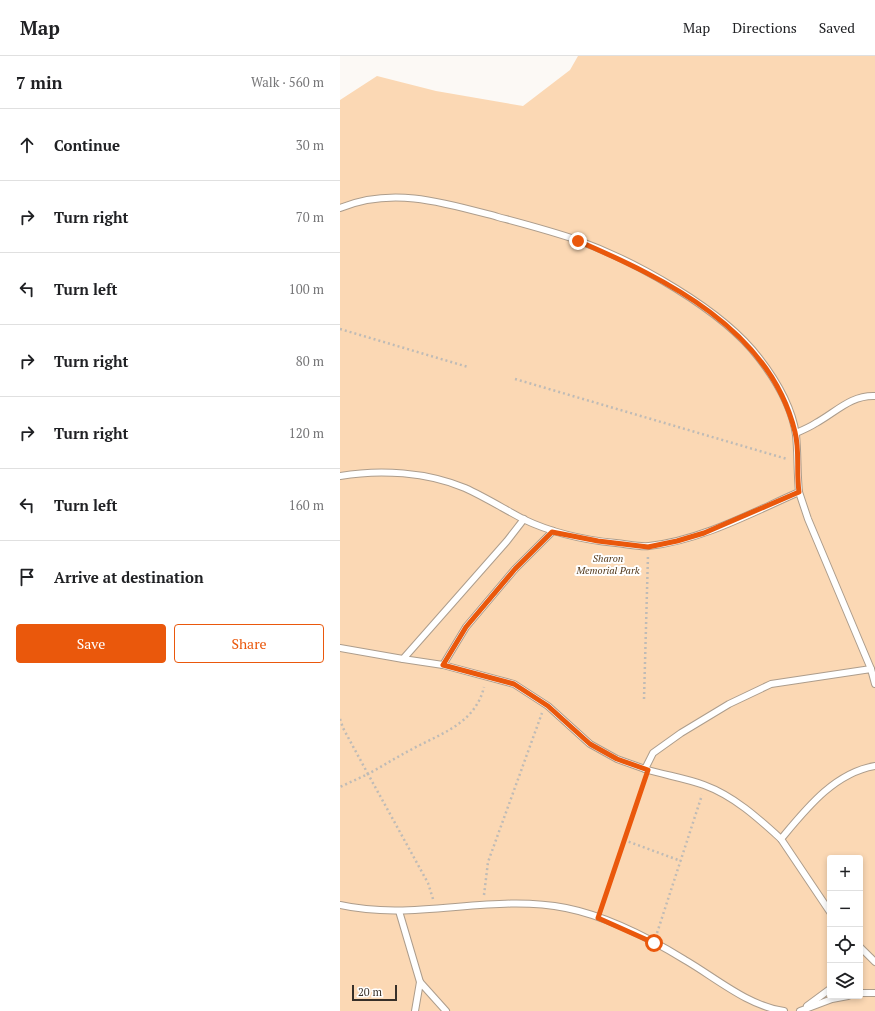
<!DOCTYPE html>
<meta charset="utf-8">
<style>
:root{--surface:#fff;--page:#f2f2f2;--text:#202124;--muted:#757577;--line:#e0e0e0;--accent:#ea580c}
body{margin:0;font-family:"PT Serif",serif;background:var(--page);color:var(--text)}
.controls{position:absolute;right:12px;bottom:12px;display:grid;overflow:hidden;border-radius:4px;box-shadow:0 2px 6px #0003}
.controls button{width:36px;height:36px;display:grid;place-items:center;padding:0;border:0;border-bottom:1px solid var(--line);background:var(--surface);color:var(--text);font:20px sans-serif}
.scale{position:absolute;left:12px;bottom:10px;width:45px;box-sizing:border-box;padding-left:4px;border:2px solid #373029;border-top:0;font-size:11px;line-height:14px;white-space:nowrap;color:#373029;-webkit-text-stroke:3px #fff;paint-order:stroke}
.stop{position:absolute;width:12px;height:12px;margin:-9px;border:3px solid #ea580c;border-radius:50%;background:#fff}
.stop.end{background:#ea580c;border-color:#fff;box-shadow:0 1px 4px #0008}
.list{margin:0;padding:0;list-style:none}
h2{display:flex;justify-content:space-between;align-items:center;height:52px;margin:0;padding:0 16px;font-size:17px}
h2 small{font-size:13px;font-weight:400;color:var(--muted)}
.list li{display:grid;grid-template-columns:26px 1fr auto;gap:12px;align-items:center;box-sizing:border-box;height:72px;padding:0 16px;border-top:1px solid var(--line)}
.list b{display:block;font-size:15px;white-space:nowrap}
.list em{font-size:13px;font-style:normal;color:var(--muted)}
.actions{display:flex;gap:8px;padding:12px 16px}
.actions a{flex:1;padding:9px 0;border:1px solid var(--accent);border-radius:4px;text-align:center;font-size:14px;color:var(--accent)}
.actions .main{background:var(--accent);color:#fff}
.icon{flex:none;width:22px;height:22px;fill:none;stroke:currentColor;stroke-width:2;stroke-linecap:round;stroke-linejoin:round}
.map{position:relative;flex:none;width:535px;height:955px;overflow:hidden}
header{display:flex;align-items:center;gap:24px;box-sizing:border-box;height:56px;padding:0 20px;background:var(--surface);border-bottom:1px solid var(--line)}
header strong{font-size:19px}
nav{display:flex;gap:22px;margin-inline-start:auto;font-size:14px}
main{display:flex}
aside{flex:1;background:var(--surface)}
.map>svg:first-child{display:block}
.green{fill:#fbd8b4;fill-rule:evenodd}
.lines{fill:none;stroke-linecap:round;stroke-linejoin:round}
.lane-casing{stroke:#ad9d8c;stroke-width:8}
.path{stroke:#bfbbb6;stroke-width:2.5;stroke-dasharray:2 3;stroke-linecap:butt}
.lane{stroke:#fff;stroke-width:6}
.route{stroke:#ea580c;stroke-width:5}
.labels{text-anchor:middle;stroke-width:4;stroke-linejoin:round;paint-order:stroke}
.park-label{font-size:10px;font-style:italic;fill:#53391b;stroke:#fff}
</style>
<header>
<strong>Map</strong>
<nav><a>Map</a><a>Directions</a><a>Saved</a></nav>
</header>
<main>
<aside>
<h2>7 min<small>Walk · 560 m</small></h2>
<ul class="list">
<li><svg class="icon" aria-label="ahead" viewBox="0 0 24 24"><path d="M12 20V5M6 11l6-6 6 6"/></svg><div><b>Continue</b></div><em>30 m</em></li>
<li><svg class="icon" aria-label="right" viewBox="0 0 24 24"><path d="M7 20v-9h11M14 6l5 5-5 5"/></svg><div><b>Turn right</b></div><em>70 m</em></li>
<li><svg class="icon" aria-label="left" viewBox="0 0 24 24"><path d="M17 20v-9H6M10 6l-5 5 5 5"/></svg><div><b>Turn left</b></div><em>100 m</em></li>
<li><svg class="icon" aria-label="right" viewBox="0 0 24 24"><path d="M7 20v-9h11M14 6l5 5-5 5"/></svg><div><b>Turn right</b></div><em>80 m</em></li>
<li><svg class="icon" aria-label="right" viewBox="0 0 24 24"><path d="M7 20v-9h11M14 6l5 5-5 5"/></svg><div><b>Turn right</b></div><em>120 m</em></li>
<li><svg class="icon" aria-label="left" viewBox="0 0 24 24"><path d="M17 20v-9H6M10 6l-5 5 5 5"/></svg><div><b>Turn left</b></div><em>160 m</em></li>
<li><svg class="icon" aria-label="arrive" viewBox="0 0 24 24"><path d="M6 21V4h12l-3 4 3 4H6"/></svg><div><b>Arrive at destination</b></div></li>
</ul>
<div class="actions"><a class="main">Save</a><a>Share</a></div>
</aside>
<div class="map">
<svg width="535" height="955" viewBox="0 0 535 955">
<rect width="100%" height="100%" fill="#fcf9f5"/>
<path class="green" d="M 238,0 L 535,0 L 535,955 L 0,955 L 0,44 L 37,20 L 96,35 L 183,50 L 230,14 ZM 490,802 L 520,802 L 520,940 L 490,940 Z"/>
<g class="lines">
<defs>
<g id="lane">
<path d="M 0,152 C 53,130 106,147 158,161 C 184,168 211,175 237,184 C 295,205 382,253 419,302 C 436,324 452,351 456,379 C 458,398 457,417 459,436 C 411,457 362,484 309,490 C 299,491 287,488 276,487 C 244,484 212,477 183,463 C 164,453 145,441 125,432 C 87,416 40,413 0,420"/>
<path d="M 456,377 C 463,374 470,371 476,367 C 496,356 511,339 535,340"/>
<path d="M 459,436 L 468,463 L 531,613"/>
<path d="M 184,463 L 167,485 L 63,603 L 103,609 L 126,571 L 175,513 L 213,475"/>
<path d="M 0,592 L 63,603"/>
<path d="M 103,609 L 174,628 L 208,650 L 250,688 L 277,703 L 305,713 L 313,697 L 341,677 L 389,648 L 431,628 L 531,613 L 535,628"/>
<path d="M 305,713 C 324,719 345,722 364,729 C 394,740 418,762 441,783"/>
<path d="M 0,849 C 75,866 151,837 226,852 C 266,860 311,883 345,904 C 376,922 408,950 444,955"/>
<path d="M 59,855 L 80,926"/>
<path d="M 490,856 L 441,783 C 466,753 494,717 535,710"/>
<path d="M 520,891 L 535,906"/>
<path d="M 520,937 L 535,937"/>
<path d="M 467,950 L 490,933"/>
<path d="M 75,955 L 80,926 L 106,955"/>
<path d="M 460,955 L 492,943 L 508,940"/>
</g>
</defs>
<use href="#lane" class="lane-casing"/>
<g class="path">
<path d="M 0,273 L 128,311"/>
<path d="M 175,323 L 447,403"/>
<path d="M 304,643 L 308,499"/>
<path d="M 0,663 L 3,672 L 28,718 L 0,731"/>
<path d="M 284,784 L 341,805"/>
<path d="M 144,839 L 148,806 L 202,657"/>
<path d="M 93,843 L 88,827 L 28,718 C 46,708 62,698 80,689 C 108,675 136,664 144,631"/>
<path d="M 261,852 L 305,722"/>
<path d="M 317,877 L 362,739"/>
</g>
<use href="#lane" class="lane"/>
</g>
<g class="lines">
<path class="route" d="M 238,185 C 326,223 430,273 455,376 C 460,395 456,416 459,436 L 364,477 L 337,485 L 308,491 L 258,485 L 212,476 L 175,513 L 126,571 L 103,609 L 174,628 L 208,650 L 250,688 L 277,703 L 308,714 L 258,862 L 314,887"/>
</g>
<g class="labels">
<g class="park-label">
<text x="268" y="506">Sharon<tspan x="268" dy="12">Memorial Park</tspan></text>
</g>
</g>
</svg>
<div class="controls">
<button>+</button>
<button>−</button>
<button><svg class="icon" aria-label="locate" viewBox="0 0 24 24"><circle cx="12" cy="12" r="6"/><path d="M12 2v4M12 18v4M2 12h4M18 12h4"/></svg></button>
<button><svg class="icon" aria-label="layers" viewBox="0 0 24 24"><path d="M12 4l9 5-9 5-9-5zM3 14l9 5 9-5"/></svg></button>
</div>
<div class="scale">20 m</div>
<div class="stop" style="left:314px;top:887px"></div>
<div class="stop end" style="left:238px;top:185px"></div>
</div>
</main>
